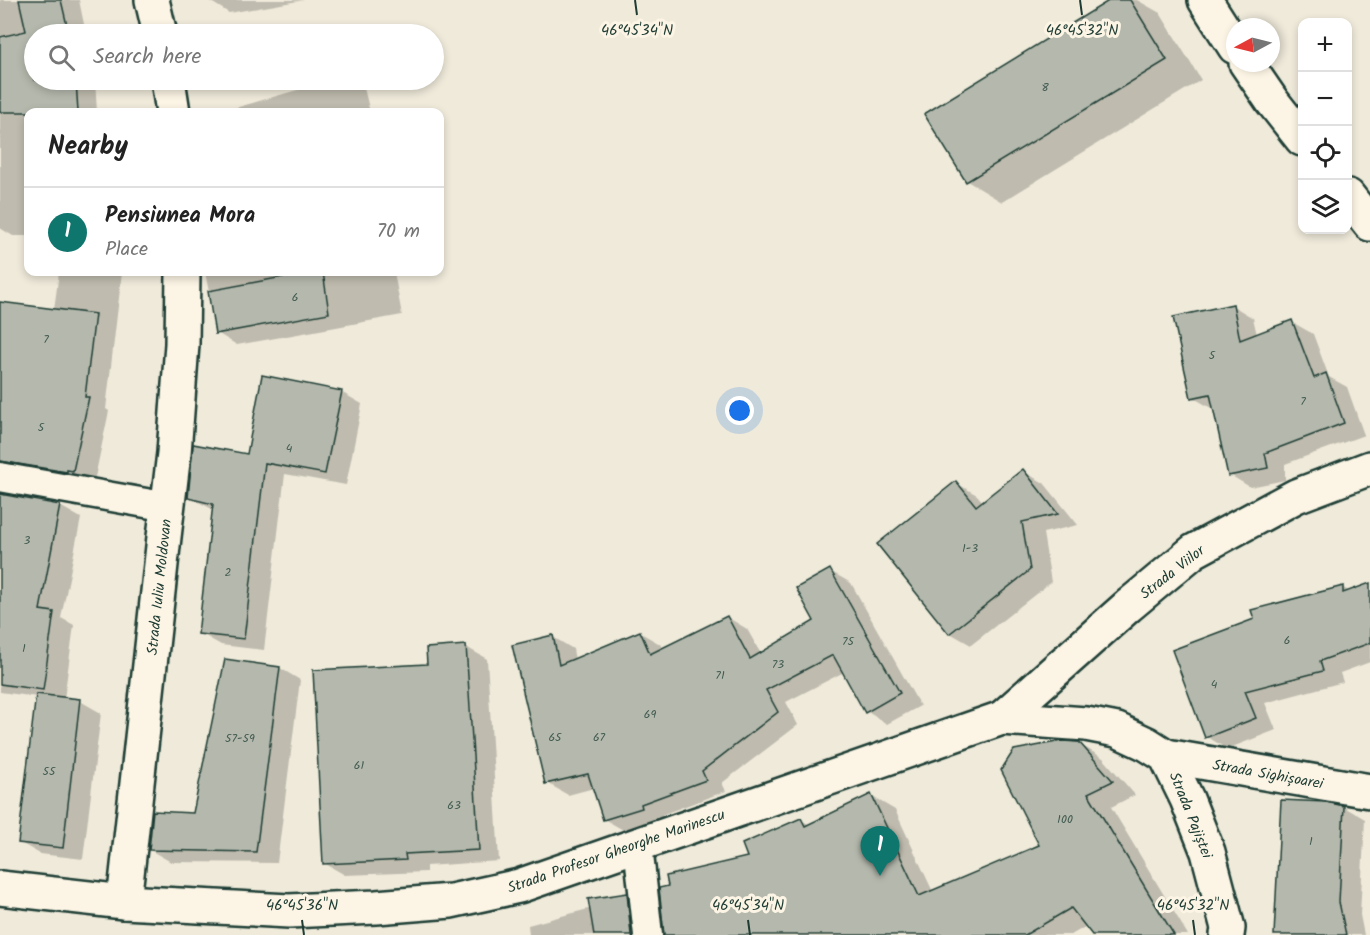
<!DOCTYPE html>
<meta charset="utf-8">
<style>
:root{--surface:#fff;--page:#f2f2f2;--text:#222;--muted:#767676;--line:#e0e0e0;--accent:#0f766e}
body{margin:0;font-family:Kalam,sans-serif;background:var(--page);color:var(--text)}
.controls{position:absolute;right:18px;top:18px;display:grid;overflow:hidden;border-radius:12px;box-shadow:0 3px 9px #0003}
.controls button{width:54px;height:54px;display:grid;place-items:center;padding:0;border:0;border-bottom:2px solid var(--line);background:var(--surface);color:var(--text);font:30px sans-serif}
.compass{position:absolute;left:1226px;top:18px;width:54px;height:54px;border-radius:50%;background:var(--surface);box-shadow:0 3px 9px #0003;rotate:263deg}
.you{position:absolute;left:740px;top:411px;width:21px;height:21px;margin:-15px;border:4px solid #fff;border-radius:50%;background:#1a73e8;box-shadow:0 0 0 9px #1a73e833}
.badge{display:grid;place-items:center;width:39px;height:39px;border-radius:50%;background:var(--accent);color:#fff;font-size:20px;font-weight:700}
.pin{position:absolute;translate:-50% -50px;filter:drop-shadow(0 2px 3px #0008)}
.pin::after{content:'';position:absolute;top:32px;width:21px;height:18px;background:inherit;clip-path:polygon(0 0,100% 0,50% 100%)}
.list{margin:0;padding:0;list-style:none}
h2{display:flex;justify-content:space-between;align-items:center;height:78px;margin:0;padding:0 24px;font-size:26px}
h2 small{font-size:20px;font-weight:400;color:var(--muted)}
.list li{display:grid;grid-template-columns:39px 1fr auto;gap:18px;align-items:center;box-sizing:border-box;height:90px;padding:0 24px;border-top:2px solid var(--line)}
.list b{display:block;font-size:22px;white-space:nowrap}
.list p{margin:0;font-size:20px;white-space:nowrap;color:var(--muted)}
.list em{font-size:20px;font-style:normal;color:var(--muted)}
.icon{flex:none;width:33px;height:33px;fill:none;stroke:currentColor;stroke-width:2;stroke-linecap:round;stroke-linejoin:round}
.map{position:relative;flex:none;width:1370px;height:935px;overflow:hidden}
.search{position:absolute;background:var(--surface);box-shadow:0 3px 9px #0003;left:24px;top:24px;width:420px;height:66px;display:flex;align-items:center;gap:15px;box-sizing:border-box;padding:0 21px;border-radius:33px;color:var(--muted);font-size:22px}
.panel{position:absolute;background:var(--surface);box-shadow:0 3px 9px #0003;left:24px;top:108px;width:420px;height:168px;border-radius:12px}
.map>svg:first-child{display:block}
.shadow{fill:#0003}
.building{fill:#b5b9ad;stroke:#1f3d34;stroke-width:1.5}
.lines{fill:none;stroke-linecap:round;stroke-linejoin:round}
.service-casing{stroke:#1f3d34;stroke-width:33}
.minor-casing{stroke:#1f3d34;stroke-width:38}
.service{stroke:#fcf5e5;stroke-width:28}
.minor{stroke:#fcf5e5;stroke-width:33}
.ticks{fill:none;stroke:#1f3d34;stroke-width:2}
.labels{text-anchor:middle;stroke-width:6;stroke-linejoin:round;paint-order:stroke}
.number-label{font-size:12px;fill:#445c52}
.street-label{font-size:15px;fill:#1f3d34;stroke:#fcf5e5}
.ticks-label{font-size:15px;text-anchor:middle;fill:#1f3d34;stroke:#fcf5e5;stroke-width:6;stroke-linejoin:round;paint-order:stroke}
</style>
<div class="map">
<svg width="1370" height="935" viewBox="0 0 1370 935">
<rect width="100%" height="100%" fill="#efeada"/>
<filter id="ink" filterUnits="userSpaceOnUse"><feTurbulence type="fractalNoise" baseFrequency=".0167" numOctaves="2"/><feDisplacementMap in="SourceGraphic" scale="12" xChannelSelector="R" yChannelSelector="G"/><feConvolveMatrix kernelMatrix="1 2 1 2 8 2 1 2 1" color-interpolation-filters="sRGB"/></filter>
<g filter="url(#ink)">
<g class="shadow">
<path d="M 0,0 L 79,0 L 86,34 L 34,34 L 34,80 L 95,80 L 97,112 L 28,112 L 28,236 L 13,236 L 0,228 Z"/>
<path d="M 208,0 L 304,0 L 229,13 Z"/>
<path d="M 1113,0 L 1137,0 L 1160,13 L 1201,80 L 1002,202 L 967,181 Z"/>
<path d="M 332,80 L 348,80 L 364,88 L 370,112 L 221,112 Z"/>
<path d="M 59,272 L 122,272 L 106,409 L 109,411 L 94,482 L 4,487 L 5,496 L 60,506 L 81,518 L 61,618 L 74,625 L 64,699 L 80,701 L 101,713 L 83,859 L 40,854 L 19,842 L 37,697 L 0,692 L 0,304 L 54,310 Z"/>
<path d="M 205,272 L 394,272 L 402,315 L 237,345 L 217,333 Z"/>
<path d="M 1233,306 L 1253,318 L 1257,335 L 1292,322 L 1313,334 L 1329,377 L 1347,387 L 1364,435 L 1285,464 L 1285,480 L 1250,487 L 1230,475 L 1215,409 L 1213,409 L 1192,397 Z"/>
<path d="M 341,392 L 362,404 L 346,485 L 285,474 L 264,650 L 221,645 L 200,633 L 214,510 L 189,497 Z"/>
<path d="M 1023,471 L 1044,483 L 1078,525 L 1043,533 L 1051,582 L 971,645 L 950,633 L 880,544 L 956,483 L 977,495 L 983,502 Z"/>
<path d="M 830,571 L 851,583 L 920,706 L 887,724 L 866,711 L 844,672 L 786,702 L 798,725 L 722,783 L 726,791 L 661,815 L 662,820 L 625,831 L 604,819 L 594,788 L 568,795 L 547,783 L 553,637 L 573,649 L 575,660 L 639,632 L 660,644 L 663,650 L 727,617 L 747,629 L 761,654 L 816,622 Z"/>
<path d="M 1370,584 L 1370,662 L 1340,673 L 1343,682 L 1265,703 L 1276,730 L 1227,749 L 1206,736 L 1174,651 L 1342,587 L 1350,592 Z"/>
<path d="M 466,647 L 487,659 L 499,861 L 426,866 L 426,872 L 345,875 L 324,863 L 429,665 Z"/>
<path d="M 280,668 L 300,680 L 277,863 L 171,862 L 150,850 L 194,815 Z"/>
<path d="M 1079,744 L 1103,758 L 1135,795 L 1111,807 L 1188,935 L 1094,935 L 1097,920 L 1071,935 L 666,935 L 750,858 L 801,820 L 810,825 L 871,796 L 895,810 L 933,892 L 1041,846 Z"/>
<path d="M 1326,804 L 1344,807 L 1365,819 L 1360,915 L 1364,935 L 1275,935 Z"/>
<path d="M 626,895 L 650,908 L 653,935 L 529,935 L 528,925 L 592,908 Z"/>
</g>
<g class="building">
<path d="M 19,0 L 61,0 L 69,34 L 34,34 L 34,80 L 76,80 L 78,112 L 0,112 L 0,37 L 26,31 Z"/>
<path d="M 1110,0 L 1130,0 L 1167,60 L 966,182 L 924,114 Z"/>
<path d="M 282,272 L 323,272 L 329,313 L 215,334 L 208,291 L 283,277 Z"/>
<path d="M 0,302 L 95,314 L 85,397 L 89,397 L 73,471 L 67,470 L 67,472 L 0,461 Z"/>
<path d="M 1233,304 L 1240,340 L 1292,320 L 1314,378 L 1326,373 L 1344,423 L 1265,453 L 1268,468 L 1228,476 L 1210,394 L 1191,398 L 1173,317 Z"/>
<path d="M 262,375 L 342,391 L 325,474 L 265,463 L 244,639 L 198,634 L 213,504 L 188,498 L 193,444 L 247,454 Z"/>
<path d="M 1023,469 L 1058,514 L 1022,522 L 1030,570 L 949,634 L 877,544 L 956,481 L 976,506 Z"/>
<path d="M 0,494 L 60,505 L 40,610 L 54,612 L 43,690 L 0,684 Z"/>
<path d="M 830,569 L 900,693 L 865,713 L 833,655 L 766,690 L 778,712 L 702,771 L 706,780 L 641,804 L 642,808 L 603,820 L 588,774 L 545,784 L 512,645 L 553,635 L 559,665 L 640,631 L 650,654 L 727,616 L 750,659 L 814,621 L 796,588 Z"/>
<path d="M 1370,583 L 1370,643 L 1320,661 L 1323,671 L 1245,691 L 1256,718 L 1205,738 L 1172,650 L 1254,619 L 1251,610 L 1343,586 L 1343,593 Z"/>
<path d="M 466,645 L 479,850 L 405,854 L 406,860 L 323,864 L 313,670 L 427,664 L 426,648 Z"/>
<path d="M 225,659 L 280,667 L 256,852 L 149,850 L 153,811 L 193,813 Z"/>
<path d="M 36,694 L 80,699 L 63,848 L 18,843 Z"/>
<path d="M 1062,741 L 1079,742 L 1113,781 L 1088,793 L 1174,935 L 1092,935 L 1071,908 L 1025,935 L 664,935 L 659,888 L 668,886 L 666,876 L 747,857 L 742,844 L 801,818 L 805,826 L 871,794 L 919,896 L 1039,845 L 1001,770 L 1014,750 Z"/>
<path d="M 1281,800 L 1326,802 L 1344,806 L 1339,902 L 1346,935 L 1274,935 Z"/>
<path d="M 627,893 L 631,935 L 594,935 L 588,899 Z"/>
</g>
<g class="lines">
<defs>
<g id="service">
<path d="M 0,477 L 168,507"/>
<path d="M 638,845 L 648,935"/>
</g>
<g id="minor">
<path d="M 152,0 L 160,34"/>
<path d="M 1205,0 L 1235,47"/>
<path d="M 1246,63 L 1272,101 L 1302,139"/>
<path d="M 168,80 L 173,112"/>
<path d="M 1348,196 L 1370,224"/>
<path d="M 1002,718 L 1128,606 L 1194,551 L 1296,496 L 1370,468"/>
<path d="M 1166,756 L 1370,791"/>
<path d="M 0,888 L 124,902 L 289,911 L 376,907 L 451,901 L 519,886 L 1002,718 L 1086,724 L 1117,730 L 1147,744 L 1166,756 L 1187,799 L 1208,852 L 1228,928 L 1227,935"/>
<path d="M 124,902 L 164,537 L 174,453 L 182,344 L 183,272"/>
</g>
</defs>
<use href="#service" class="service-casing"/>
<use href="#minor" class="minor-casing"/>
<use href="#service" class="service"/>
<use href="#minor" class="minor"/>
</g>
</g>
<path class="ticks" d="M 635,0 L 637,15M 1080,0 L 1082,15M 302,920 L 304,935M 748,920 L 750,935M 1193,920 L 1195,935"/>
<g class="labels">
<g class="number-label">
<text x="1045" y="91">8</text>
<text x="295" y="301">6</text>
<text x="46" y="343">7</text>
<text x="1212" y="359">5</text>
<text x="1303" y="405">7</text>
<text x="41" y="431">5</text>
<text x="289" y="452">4</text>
<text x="27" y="544">3</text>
<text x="970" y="552">1-3</text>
<text x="228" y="576">2</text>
<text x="1287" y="644">6</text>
<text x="848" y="645">75</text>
<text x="24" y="652">1</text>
<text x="778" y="668">73</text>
<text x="720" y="679">71</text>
<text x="1214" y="688">4</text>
<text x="650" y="718">69</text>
<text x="555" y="741">65</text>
<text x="599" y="741">67</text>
<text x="240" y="742">57-59</text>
<text x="359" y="769">61</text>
<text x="49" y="775">55</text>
<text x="454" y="809">63</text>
<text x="1065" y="823">100</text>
<text x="1311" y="845">1</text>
</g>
<g class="street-label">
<text transform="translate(1172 572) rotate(-38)" y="5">Strada Viilor</text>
<text transform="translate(159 587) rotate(-84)" y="5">Strada Iuliu Moldovan</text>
<text transform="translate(1268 774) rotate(10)" y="5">Strada Sighișoarei</text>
<text transform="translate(1191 815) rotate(68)" y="5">Strada Pajiștei</text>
<text transform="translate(616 851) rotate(-19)" y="5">Strada Profesor Gheorghe Marinescu</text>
</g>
</g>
<g class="ticks-label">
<text x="637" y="35">46°45'34"N</text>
<text x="1082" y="35">46°45'32"N</text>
<text x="302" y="910">46°45'36"N</text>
<text x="748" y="910">46°45'34"N</text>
<text x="1193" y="910">46°45'32"N</text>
</g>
</svg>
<div class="controls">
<button>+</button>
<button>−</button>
<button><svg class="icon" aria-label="locate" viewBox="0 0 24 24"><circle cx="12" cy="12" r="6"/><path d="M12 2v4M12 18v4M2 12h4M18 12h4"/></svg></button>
<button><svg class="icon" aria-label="layers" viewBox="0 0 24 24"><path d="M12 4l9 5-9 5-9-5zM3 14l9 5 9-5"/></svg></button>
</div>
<svg class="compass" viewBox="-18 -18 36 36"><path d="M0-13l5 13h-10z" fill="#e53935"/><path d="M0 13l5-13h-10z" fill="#767676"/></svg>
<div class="you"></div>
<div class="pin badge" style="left:880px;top:876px">1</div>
<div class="search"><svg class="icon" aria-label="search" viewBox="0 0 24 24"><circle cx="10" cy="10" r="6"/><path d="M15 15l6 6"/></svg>Search here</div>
<section class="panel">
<h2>Nearby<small></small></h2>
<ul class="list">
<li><span class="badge">1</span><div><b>Pensiunea Mora</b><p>Place</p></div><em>70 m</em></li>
</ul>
</section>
</div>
